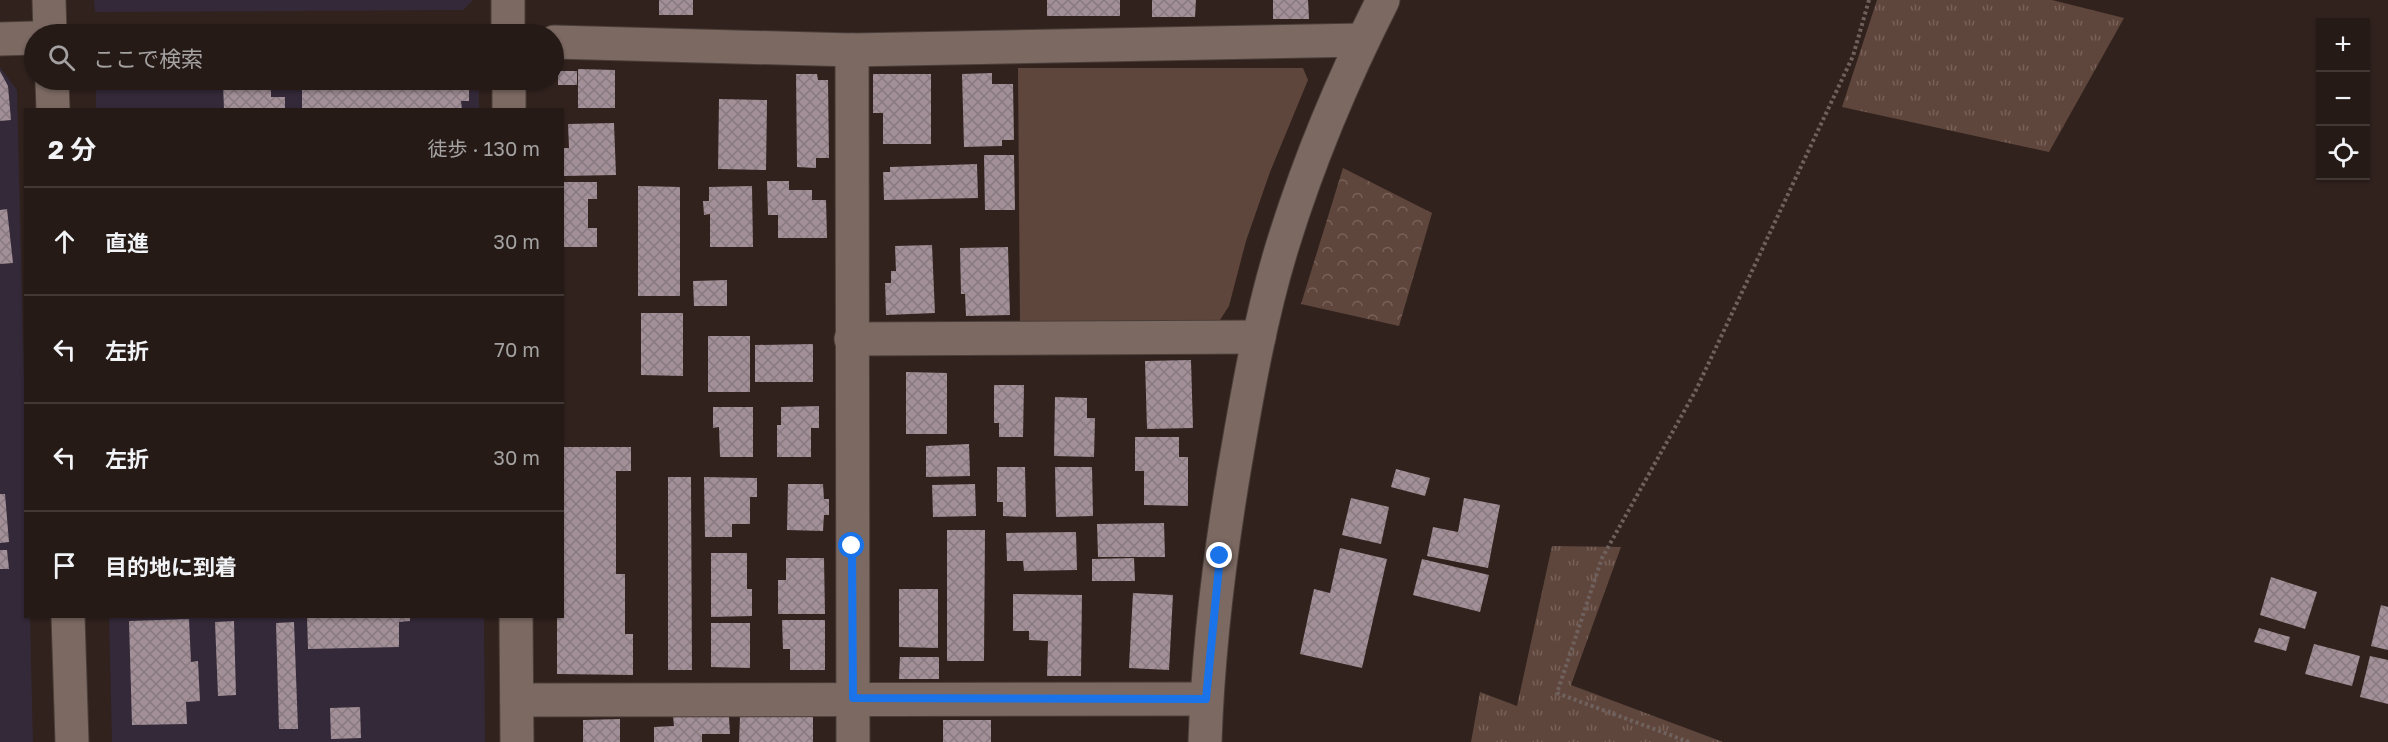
<!DOCTYPE html>
<html lang="ja">
<meta charset="utf-8">
<style>
:root{--surface:#251a16;--page:#2d231f;--text:#f1f3f6;--muted:#a3a1a1;--line:#423835}
body{margin:0;font-family:"Golos Text","Noto Sans JP",sans-serif;background:var(--page);color:var(--text)}
.controls{position:absolute;right:18px;top:18px;display:grid;overflow:hidden;border-radius:0px;box-shadow:0 2px 4px #0004}
.controls button{width:54px;height:54px;display:grid;place-items:center;padding:0;border:0;border-bottom:2px solid var(--line);background:var(--surface);color:var(--text);font:30px sans-serif}
.stop{position:absolute;width:18px;height:18px;margin:-14px;border:4px solid #1a73e8;border-radius:50%;background:#fff}
.stop.end{background:#1a73e8;border-color:#fff;box-shadow:0 2px 6px #0008}
.list{margin:0;padding:0;list-style:none}
h2{display:flex;justify-content:space-between;align-items:center;height:78px;margin:0;padding:0 24px;font-size:26px}
h2 small{font-size:20px;font-weight:400;color:var(--muted)}
.list li{display:grid;grid-template-columns:39px 1fr auto;gap:18px;align-items:center;box-sizing:border-box;height:108px;padding:0 24px;border-top:2px solid var(--line)}
.list b{display:block;font-size:22px;white-space:nowrap}
.list em{font-size:20px;font-style:normal;color:var(--muted)}
.icon{flex:none;width:33px;height:33px;fill:none;stroke:currentColor;stroke-width:2;stroke-linecap:round;stroke-linejoin:round}
.map{position:relative;flex:none;width:2388px;height:742px;overflow:hidden}
.search{position:absolute;background:var(--surface);box-shadow:0 2px 4px #0004;left:24px;top:24px;width:540px;height:66px;display:flex;align-items:center;gap:15px;box-sizing:border-box;padding:0 21px;border-radius:33px;color:var(--muted);font-size:22px}
.panel{position:absolute;background:var(--surface);box-shadow:0 2px 4px #0004;left:24px;top:108px;width:540px;height:510px;border-radius:0px}
.map>svg:first-child{display:block}
.commercial{fill:#342938}
.grass{fill:url(#grass-tufts)}
.forest{fill:url(#forest-crowns)}
.park{fill:#5f463d}
.building{fill:url(#building-cross-hatch)}
.lines{fill:none;stroke-linecap:round;stroke-linejoin:round}
.minor-casing{stroke:#4a3d39;stroke-width:35}
.tertiary-casing{stroke:#4a3d39;stroke-width:35}
.secondary-casing{stroke:#4a3d39;stroke-width:35}
.path{stroke:#6f615d;stroke-width:4;stroke-dasharray:3 3;stroke-linecap:butt}
.minor{stroke:#7b6962;stroke-width:33}
.tertiary{stroke:#7b6962;stroke-width:33}
.secondary{stroke:#7b6962;stroke-width:33}
.route{stroke:#1a73e8;stroke-width:8}
</style>
<div class="map">
<svg width="2388" height="742" viewBox="0 0 2388 742">
<defs>
<pattern id="grass-tufts" width="24" height="20" patternUnits="userSpaceOnUse" patternTransform="scale(1.5)"><rect width="24" height="20" fill="#5f463d"/><path d="M3 7l-1-3M5 7V3M7 7l1-3M15 17l-1-3M17 17v-4M19 17l1-3" fill="none" stroke="#776159"/></pattern>
<pattern id="forest-crowns" width="20" height="18" patternUnits="userSpaceOnUse" patternTransform="scale(1.5)"><rect width="20" height="18" fill="#5f463d"/><path d="M2 6a3 3 0 1 1 6 0M12 15a3 3 0 1 1 6 0" fill="none" stroke="#776159"/></pattern>
<pattern id="building-cross-hatch" width="8" height="8" patternUnits="userSpaceOnUse" patternTransform="scale(1.5)"><rect width="8" height="8" fill="#a28f97"/><path d="M0 0l8 8M0 8l8-8" fill="none" stroke="#88797f"/></pattern>
</defs>
<rect width="100%" height="100%" fill="#31221d"/>
<g class="commercial">
<path d="M 94,0 L 473,0 L 463,10 L 95,12 Z"/>
<path d="M 0,67 L 17,90 L 25,417 L 26,616 L 30,617 L 33,742 L 0,742 Z"/>
<path d="M 96,80 L 475,80 L 479,84 L 479,109 L 96,109 Z"/>
<path d="M 109,617 L 484,617 L 485,742 L 112,742 Z"/>
</g>
<g class="grass">
<path d="M 1877,0 L 2052,0 L 2124,18 L 2049,152 L 1842,107 Z"/>
<path d="M 1552,546 L 1621,547 L 1571,685 L 1723,742 L 1471,742 L 1480,692 L 1517,706 Z"/>
</g>
<path class="forest" d="M 1343,168 L 1432,213 L 1399,326 L 1301,304 Z"/>
<path class="park" d="M 1018,68 L 1303,68 L 1308,80 L 1270,172 L 1246,241 L 1229,306 L 1220,320 L 1020,322 Z"/>
<g class="building">
<rect x="659" y="0" width="34" height="15"/>
<rect x="1047" y="0" width="73" height="16"/>
<path d="M 1152,0 L 1196,0 L 1195,17 L 1152,17 Z"/>
<path d="M 1273,0 L 1308,0 L 1309,19 L 1273,19 Z"/>
<path d="M 578,69 L 615,70 L 615,108 L 578,108 Z"/>
<path d="M 0,71 L 8,86 L 11,120 L 0,121 Z"/>
<rect x="558" y="71" width="19" height="14"/>
<path d="M 992,73 L 992,84 L 1013,84 L 1014,140 L 1002,140 L 1002,146 L 964,147 L 962,74 Z"/>
<path d="M 796,74 L 817,74 L 818,80 L 828,80 L 829,158 L 816,158 L 816,168 L 797,167 Z"/>
<path d="M 873,74 L 931,74 L 931,144 L 883,144 L 883,113 L 873,113 Z"/>
<path d="M 227,80 L 267,80 L 271,83 L 271,97 L 285,97 L 285,110 L 224,110 L 223,83 Z"/>
<path d="M 302,80 L 469,80 L 469,101 L 461,101 L 462,110 L 302,110 Z"/>
<path d="M 719,99 L 767,100 L 766,170 L 718,169 Z"/>
<path d="M 614,123 L 616,175 L 564,176 L 563,148 L 569,148 L 568,124 Z"/>
<path d="M 984,155 L 1014,155 L 1015,210 L 985,210 Z"/>
<path d="M 977,164 L 978,198 L 884,200 L 883,172 L 890,172 L 890,167 Z"/>
<path d="M 767,181 L 789,181 L 789,190 L 812,190 L 812,200 L 826,200 L 827,238 L 778,238 L 778,215 L 768,215 Z"/>
<path d="M 562,182 L 597,182 L 597,199 L 588,199 L 588,228 L 597,228 L 597,247 L 562,247 Z"/>
<path d="M 638,186 L 680,187 L 680,296 L 638,296 Z"/>
<path d="M 752,186 L 753,247 L 710,247 L 710,214 L 704,215 L 703,201 L 709,201 L 709,187 Z"/>
<path d="M 7,209 L 13,263 L 0,264 L 0,210 Z"/>
<path d="M 932,245 L 935,313 L 886,315 L 885,283 L 891,283 L 891,271 L 896,271 L 895,246 Z"/>
<path d="M 1008,247 L 1010,315 L 966,316 L 965,294 L 961,294 L 960,248 Z"/>
<path d="M 727,280 L 727,306 L 694,306 L 693,281 Z"/>
<path d="M 641,313 L 683,313 L 683,376 L 641,375 Z"/>
<rect x="708" y="336" width="42" height="56"/>
<path d="M 813,344 L 813,382 L 755,382 L 755,345 Z"/>
<path d="M 1191,360 L 1193,428 L 1147,429 L 1145,361 Z"/>
<path d="M 906,372 L 947,373 L 947,434 L 906,434 Z"/>
<path d="M 994,385 L 1024,385 L 1023,437 L 999,437 L 999,423 L 994,423 Z"/>
<path d="M 1055,397 L 1087,398 L 1087,418 L 1095,418 L 1094,457 L 1054,456 Z"/>
<path d="M 819,406 L 819,428 L 811,428 L 811,457 L 777,457 L 777,425 L 781,425 L 781,407 Z"/>
<path d="M 713,407 L 753,407 L 753,457 L 720,457 L 719,427 L 713,428 Z"/>
<path d="M 1135,437 L 1179,437 L 1179,457 L 1188,457 L 1188,506 L 1144,505 L 1144,471 L 1135,471 Z"/>
<path d="M 969,444 L 970,476 L 926,477 L 926,446 Z"/>
<path d="M 562,447 L 631,447 L 631,471 L 616,471 L 616,574 L 625,574 L 625,634 L 633,634 L 633,675 L 557,674 L 557,616 L 562,616 Z"/>
<path d="M 997,467 L 1025,467 L 1026,517 L 1003,516 L 1003,502 L 997,502 Z"/>
<path d="M 1055,467 L 1092,467 L 1093,516 L 1056,517 Z"/>
<path d="M 1396,469 L 1430,478 L 1425,496 L 1391,487 Z"/>
<path d="M 668,477 L 691,477 L 692,670 L 668,670 Z"/>
<path d="M 704,477 L 757,478 L 757,497 L 750,497 L 750,524 L 732,524 L 732,537 L 705,537 Z"/>
<path d="M 788,484 L 823,484 L 824,499 L 829,499 L 829,515 L 824,515 L 823,531 L 787,530 Z"/>
<path d="M 975,484 L 976,516 L 933,517 L 932,485 Z"/>
<path d="M 0,494 L 5,494 L 9,542 L 0,543 Z"/>
<path d="M 1351,498 L 1389,507 L 1381,544 L 1342,535 Z"/>
<path d="M 1464,498 L 1500,505 L 1488,568 L 1427,556 L 1433,527 L 1458,532 Z"/>
<path d="M 1164,523 L 1165,557 L 1098,557 L 1097,524 Z"/>
<path d="M 947,530 L 985,530 L 984,661 L 947,661 Z"/>
<path d="M 1076,532 L 1077,570 L 1024,571 L 1023,561 L 1007,561 L 1006,533 Z"/>
<path d="M 1340,548 L 1387,559 L 1362,668 L 1300,654 L 1314,589 L 1330,593 Z"/>
<path d="M 0,550 L 7,550 L 9,569 L 0,569 Z"/>
<path d="M 711,553 L 747,553 L 747,589 L 752,589 L 752,616 L 711,617 Z"/>
<path d="M 786,558 L 824,558 L 825,614 L 778,614 L 778,580 L 786,580 Z"/>
<path d="M 1134,558 L 1135,581 L 1092,581 L 1092,559 Z"/>
<path d="M 1422,559 L 1489,575 L 1480,612 L 1413,595 Z"/>
<path d="M 2271,577 L 2317,592 L 2305,629 L 2260,615 Z"/>
<path d="M 899,589 L 938,589 L 938,648 L 899,647 Z"/>
<path d="M 1133,593 L 1173,595 L 1169,670 L 1129,668 Z"/>
<path d="M 1013,594 L 1082,595 L 1081,676 L 1047,676 L 1048,641 L 1029,640 L 1029,631 L 1013,631 Z"/>
<path d="M 2381,605 L 2388,607 L 2388,650 L 2371,646 Z"/>
<path d="M 307,616 L 410,616 L 410,621 L 399,622 L 399,647 L 308,649 Z"/>
<path d="M 189,619 L 191,662 L 198,661 L 200,701 L 186,702 L 187,724 L 132,725 L 129,621 Z"/>
<path d="M 782,620 L 825,620 L 825,670 L 790,670 L 790,649 L 783,649 Z"/>
<path d="M 234,621 L 236,695 L 218,696 L 215,622 Z"/>
<path d="M 294,622 L 298,729 L 279,729 L 276,623 Z"/>
<path d="M 711,623 L 750,623 L 750,668 L 711,667 Z"/>
<path d="M 2259,628 L 2290,637 L 2286,651 L 2254,642 Z"/>
<path d="M 2314,644 L 2360,656 L 2352,686 L 2305,674 Z"/>
<path d="M 2370,656 L 2388,660 L 2388,704 L 2360,697 Z"/>
<path d="M 900,657 L 939,657 L 939,679 L 899,679 Z"/>
<path d="M 360,707 L 361,738 L 331,739 L 330,708 Z"/>
<path d="M 673,717 L 729,717 L 730,734 L 702,734 L 702,742 L 654,742 L 654,727 L 674,726 Z"/>
<path d="M 740,717 L 813,717 L 813,742 L 739,742 Z"/>
<path d="M 620,719 L 620,742 L 583,742 L 583,720 Z"/>
<rect x="943" y="720" width="48" height="22"/>
</g>
<g class="lines">
<defs>
<g id="minor">
<path d="M 852,50 L 853,742"/>
<path d="M 851,339 L 1259,337"/>
<path d="M 517,700 L 1206,699"/>
</g>
<g id="tertiary">
<path d="M 508,0 L 508,34"/>
<path d="M 0,39 L 34,38"/>
<path d="M 554,42 L 852,50 L 1363,40"/>
<path d="M 509,80 L 509,110"/>
<path d="M 516,616 L 517,742"/>
<path d="M 1205,742 C 1208,651 1219,561 1234,471 C 1247,395 1260,318 1283,244 C 1309,160 1343,79 1383,0"/>
</g>
<g id="secondary">
<path d="M 49,0 L 50,34"/>
<path d="M 52,80 L 53,110"/>
<path d="M 68,616 L 72,742"/>
</g>
</defs>
<use href="#minor" class="minor-casing"/>
<use href="#tertiary" class="tertiary-casing"/>
<use href="#secondary" class="secondary-casing"/>
<path class="path" d="M 1689,742 L 1557,693 L 1602,558 L 1696,390 L 1853,56 L 1869,0"/>
<use href="#minor" class="minor"/>
<use href="#tertiary" class="tertiary"/>
<use href="#secondary" class="secondary"/>
</g>
<g class="lines">
<path class="route" d="M 852,546 L 853,698 L 1206,699 L 1220,556"/>
</g>
</svg>
<div class="controls">
<button>+</button>
<button>−</button>
<button><svg class="icon" aria-label="locate" viewBox="0 0 24 24"><circle cx="12" cy="12" r="6"/><path d="M12 2v4M12 18v4M2 12h4M18 12h4"/></svg></button>
</div>
<div class="stop" style="left:852px;top:546px"></div>
<div class="stop end" style="left:1220px;top:556px"></div>
<div class="search"><svg class="icon" aria-label="search" viewBox="0 0 24 24"><circle cx="10" cy="10" r="6"/><path d="M15 15l6 6"/></svg>ここで検索</div>
<section class="panel">
<h2>2 分<small>徒歩 · 130 m</small></h2>
<ul class="list">
<li><svg class="icon" aria-label="ahead" viewBox="0 0 24 24"><path d="M12 20V5M6 11l6-6 6 6"/></svg><div><b>直進</b></div><em>30 m</em></li>
<li><svg class="icon" aria-label="left" viewBox="0 0 24 24"><path d="M17 20v-9H6M10 6l-5 5 5 5"/></svg><div><b>左折</b></div><em>70 m</em></li>
<li><svg class="icon" aria-label="left" viewBox="0 0 24 24"><path d="M17 20v-9H6M10 6l-5 5 5 5"/></svg><div><b>左折</b></div><em>30 m</em></li>
<li><svg class="icon" aria-label="arrive" viewBox="0 0 24 24"><path d="M6 21V4h12l-3 4 3 4H6"/></svg><div><b>目的地に到着</b></div></li>
</ul>
</section>
</div>
